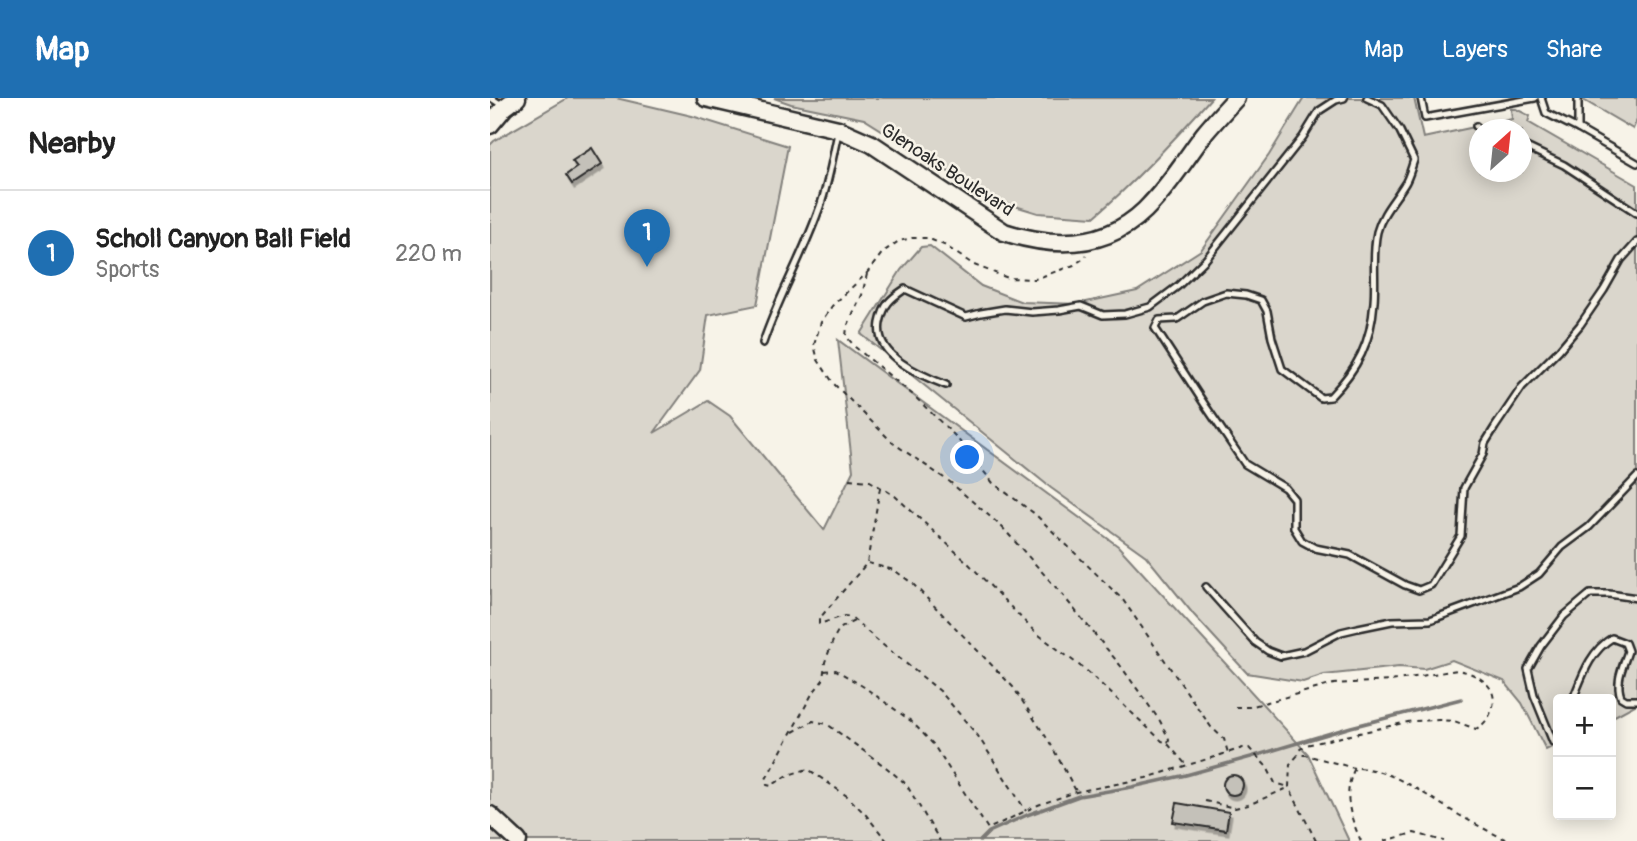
<!DOCTYPE html>
<meta charset="utf-8">
<style>
:root{--surface:#fff;--page:#f2f2f2;--text:#222;--muted:#767676;--line:#e0e0e0;--accent:#1f6fb2}
body{margin:0;font-family:Pangolin,sans-serif;background:var(--page);color:var(--text)}
.controls{position:absolute;right:21px;bottom:21px;display:grid;overflow:hidden;border-radius:7px;box-shadow:0 4px 18px #0003}
.controls button{width:63px;height:63px;display:grid;place-items:center;padding:0;border:0;border-bottom:2px solid var(--line);background:var(--surface);color:var(--text);font:35px sans-serif}
.compass{position:absolute;left:979px;top:21px;width:63px;height:63px;border-radius:50%;background:var(--surface);box-shadow:0 4px 18px #0003;rotate:27deg}
.you{position:absolute;left:478px;top:360px;width:24px;height:24px;margin:-18px;border:5px solid #fff;border-radius:50%;background:#1a73e8;box-shadow:0 0 0 10px #1a73e833}
.badge{display:grid;place-items:center;width:46px;height:46px;border-radius:50%;background:var(--accent);color:#fff;font-size:23px;font-weight:700}
.pin{position:absolute;translate:-50% -58px;filter:drop-shadow(0 2px 4px #0008)}
.pin::after{content:'';position:absolute;top:37px;width:24px;height:21px;background:inherit;clip-path:polygon(0 0,100% 0,50% 100%)}
.list{margin:0;padding:0;list-style:none}
h2{display:flex;justify-content:space-between;align-items:center;height:91px;margin:0;padding:0 28px;font-size:30px}
h2 small{font-size:23px;font-weight:400;color:var(--muted)}
.list li{display:grid;grid-template-columns:46px 1fr auto;gap:21px;align-items:center;box-sizing:border-box;height:126px;padding:0 28px;border-top:2px solid var(--line)}
.list b{display:block;font-size:26px;white-space:nowrap}
.list p{margin:0;font-size:23px;white-space:nowrap;color:var(--muted)}
.list em{font-size:23px;font-style:normal;color:var(--muted)}
.map{position:relative;flex:none;width:1147px;height:743px;overflow:hidden}
header{display:flex;align-items:center;gap:42px;box-sizing:border-box;height:98px;padding:0 35px;background:var(--accent);color:#fff}
header strong{font-size:33px}
nav{display:flex;gap:38px;margin-inline-start:auto;font-size:24px}
main{display:flex}
aside{flex:1;background:var(--surface)}
.map>svg:first-child{display:block}
.green{fill:#dad6cc;stroke:#82807c;stroke-width:2;fill-rule:evenodd}
.lines{fill:none;stroke-linecap:round;stroke-linejoin:round}
.stream{stroke:#7a7874;stroke-width:3.5}
.building{fill:#c4c1b9;stroke:#2b2b2b;stroke-width:2;filter:url(#shadow)}
.lane-casing{stroke:#2b2b2b;stroke-width:10}
.secondary-casing{stroke:#2b2b2b;stroke-width:21}
.path{stroke:#2b2b2b;stroke-width:2;stroke-dasharray:5 5;stroke-linecap:butt}
.lane{stroke:#f7f3e8;stroke-width:5}
.secondary{stroke:#f7f3e8;stroke-width:16}
.labels{text-anchor:middle;stroke-width:5;stroke-linejoin:round;paint-order:stroke}
.street-label{font-size:19px;fill:#2b2b2b;stroke:#f7f3e8}
</style>
<header>
<strong>Map</strong>
<nav><a>Map</a><a>Layers</a><a>Share</a></nav>
</header>
<main>
<aside>
<h2>Nearby<small></small></h2>
<ul class="list">
<li><span class="badge">1</span><div><b>Scholl Canyon Ball Field</b><p>Sports</p></div><em>220 m</em></li>
</ul>
</aside>
<div class="map">
<svg width="1147" height="743" viewBox="0 0 1147 743">
<defs>
<filter id="shadow"><feDropShadow dx="2.5" dy="4.5" stdDeviation="0" flood-color="#0004"/></filter>
</defs>
<rect width="100%" height="100%" fill="#f7f3e8"/>
<filter id="ink" filterUnits="userSpaceOnUse"><feTurbulence type="fractalNoise" baseFrequency=".0143" numOctaves="2"/><feDisplacementMap in="SourceGraphic" scale="14" xChannelSelector="R" yChannelSelector="G"/><feConvolveMatrix kernelMatrix="1 2 1 2 8 2 1 2 1" color-interpolation-filters="sRGB"/></filter>
<g filter="url(#ink)">
<g class="green">
<path d="M 78,0 L 126,0 L 202,18 L 298,48 L 267,207 L 218,217 L 210,272 L 164,335 L 218,303 L 240,318 L 334,432 L 363,373 L 348,242 L 628,448 L 818,656 L 859,743 L 0,743 L 0,47 L 4,43 Z"/>
<path d="M 284,0 L 721,0 C 684,42 646,83 604,119 L 548,115 L 502,101 L 374,21 L 301,6 Z"/>
<path d="M 814,0 L 924,0 L 933,40 L 1022,21 L 1021,11 L 1026,11 L 1040,18 L 1038,24 L 1147,87 L 1147,606 L 1121,620 L 1121,601 L 1068,601 L 1068,646 L 1056,652 L 1032,605 L 1014,583 L 962,562 L 934,571 L 909,569 L 834,577 L 813,584 L 757,575 L 704,517 L 656,458 L 561,390 L 371,236 L 411,172 L 431,149 L 440,148 L 491,188 L 532,204 L 587,206 L 647,193 L 711,152 L 779,57 ZM 990,32 L 1032,32 L 1032,74 L 990,74 Z"/>
<path d="M 1090,0 L 1147,0 L 1147,22 L 1143,31 Z"/>
</g>
<g class="lines">
<path class="stream" d="M 490,743 L 499,734 L 537,717 L 589,698 L 642,689 L 696,677 L 761,659 L 861,629 L 971,601"/>
</g>
<g class="building">
<path d="M 102,50 L 112,66 L 82,86 L 76,77 L 87,69 L 82,63 Z"/>
<circle cx="743" cy="687" r="10"/>
<path d="M 687,705 L 739,714 L 736,732 L 683,724 Z"/>
</g>
<g class="lines">
<defs>
<g id="lane">
<path d="M 1,0 L 12,7"/>
<path d="M 877,0 L 892,7 L 910,33 L 924,62 C 921,70 919,80 914,87 C 904,103 892,115 887,134 C 882,156 886,181 884,204 C 881,245 868,270 840,299 L 831,300 L 792,271 L 782,240 L 777,213 L 771,202 L 756,197 L 736,195 L 713,203 L 687,221 L 669,222 L 665,230 L 715,307 L 755,366 L 795,390 L 804,401 L 804,430 L 812,443 L 825,450 L 860,457 L 915,487 L 929,492 L 941,487 L 971,438 L 974,390 L 993,356 L 995,345 L 1005,329 L 1032,289 L 1069,252 L 1090,227 L 1114,192 L 1131,162 L 1147,144"/>
<path d="M 931,0 L 935,20 L 1045,0"/>
<path d="M 1051,0 L 1056,15 L 1088,31"/>
<path d="M 1088,0 L 1088,31 L 1147,65"/>
<path d="M 986,28 L 990,32"/>
<path d="M 1032,47 L 1074,67 L 1147,115"/>
<path d="M 273,245 C 288,200 312,159 328,114 C 338,89 342,61 348,35"/>
<path d="M 456,287 C 430,277 384,258 390,225 C 394,206 400,201 415,191 L 476,219 L 491,215 L 515,211 L 542,214 L 569,212 L 591,208 L 613,217 L 635,216 L 660,209 L 688,188 L 716,161 L 813,39 L 829,13 L 846,2 L 854,0"/>
<path d="M 716,489 L 765,544 L 778,553 L 791,558 L 814,553 L 851,534 L 868,530 L 902,523 L 940,522 L 1029,489 L 1049,476 L 1072,449 L 1099,429 L 1147,379"/>
<path d="M 1083,601 C 1092,579 1100,553 1122,540 L 1135,545 L 1138,553 C 1133,569 1125,583 1131,599 L 1136,602 L 1147,602"/>
<path d="M 1068,639 L 1063,644 L 1044,597 L 1038,571 L 1051,548 L 1074,518 L 1100,496 L 1119,496 L 1147,500"/>
</g>
<g id="secondary">
<path d="M 216,0 L 348,31 L 382,46 L 514,134 C 564,150 615,151 655,112 C 678,89 695,62 714,36 C 724,24 735,12 746,0"/>
<path d="M 0,27 L 15,9 L 27,0"/>
<path d="M 0,717 L 28,743"/>
</g>
</defs>
<use href="#lane" class="lane-casing"/>
<use href="#secondary" class="secondary-casing"/>
<g class="path">
<path d="M 377,176 L 372,197 L 357,229 L 356,238 L 365,249 L 422,296 L 466,339 L 503,385 L 545,416 L 633,502 L 721,629 L 734,641 L 738,655"/>
<path d="M 359,381 L 380,383 L 405,398 L 477,464 L 545,534 L 598,574 L 672,643 L 678,645 L 679,641 L 670,623 L 630,567 L 570,494 L 512,429 L 460,384 L 403,345 L 344,286 L 328,262 L 324,247 L 331,224 L 342,208 L 377,175 L 393,154 L 409,143 L 422,140 L 437,140 L 454,147 L 484,167 L 518,180 L 545,181 L 584,167 L 594,160 L 596,157"/>
<path d="M 390,390 L 377,465 L 329,521 L 329,526 L 354,518 L 361,519 L 388,543 L 450,593 L 488,638 L 536,713"/>
<path d="M 378,465 L 404,472 L 422,485 L 523,589 L 560,645 L 586,693"/>
<path d="M 364,523 L 349,531 L 344,540 L 335,564 L 333,582 L 322,596 L 276,681 L 277,687 L 281,688 L 298,677 L 318,671 L 357,698 L 376,717 L 397,743"/>
<path d="M 334,573 L 346,572 L 374,589 L 421,623 L 443,646 L 498,731 L 548,707 L 586,694 L 656,680 L 753,650 L 759,650 L 777,669 L 785,685 L 799,689"/>
<path d="M 745,609 L 759,609 L 844,586 L 901,583 L 967,572 C 988,575 1012,590 1001,614 C 998,622 993,627 986,631 L 964,623 L 949,622 L 922,623 L 816,647 L 809,652 L 808,657"/>
<path d="M 303,634 L 323,623 L 337,626 L 397,670 L 416,686 L 450,743"/>
<path d="M 678,646 L 697,668"/>
<path d="M 715,703 L 745,710 L 758,707 L 798,690"/>
<path d="M 826,743 L 799,689 L 800,666 L 808,657 L 816,657 L 864,670"/>
<path d="M 871,743 C 860,719 852,695 865,670 C 903,670 937,699 969,717 C 985,726 1002,735 1019,743"/>
<path d="M 894,743 L 924,735 L 954,743"/>
</g>
<use href="#lane" class="lane"/>
<use href="#secondary" class="secondary"/>
</g>
</g>
<g class="labels">
<g class="street-label">
<text transform="translate(458 71) rotate(33)" y="7">Glenoaks Boulevard</text>
</g>
</g>
</svg>
<div class="controls">
<button>+</button>
<button>−</button>
</div>
<svg class="compass" viewBox="-18 -18 36 36"><path d="M0-13l5 13h-10z" fill="#e53935"/><path d="M0 13l5-13h-10z" fill="#767676"/></svg>
<div class="you"></div>
<div class="pin badge" style="left:157px;top:169px">1</div>
</div>
</main>
